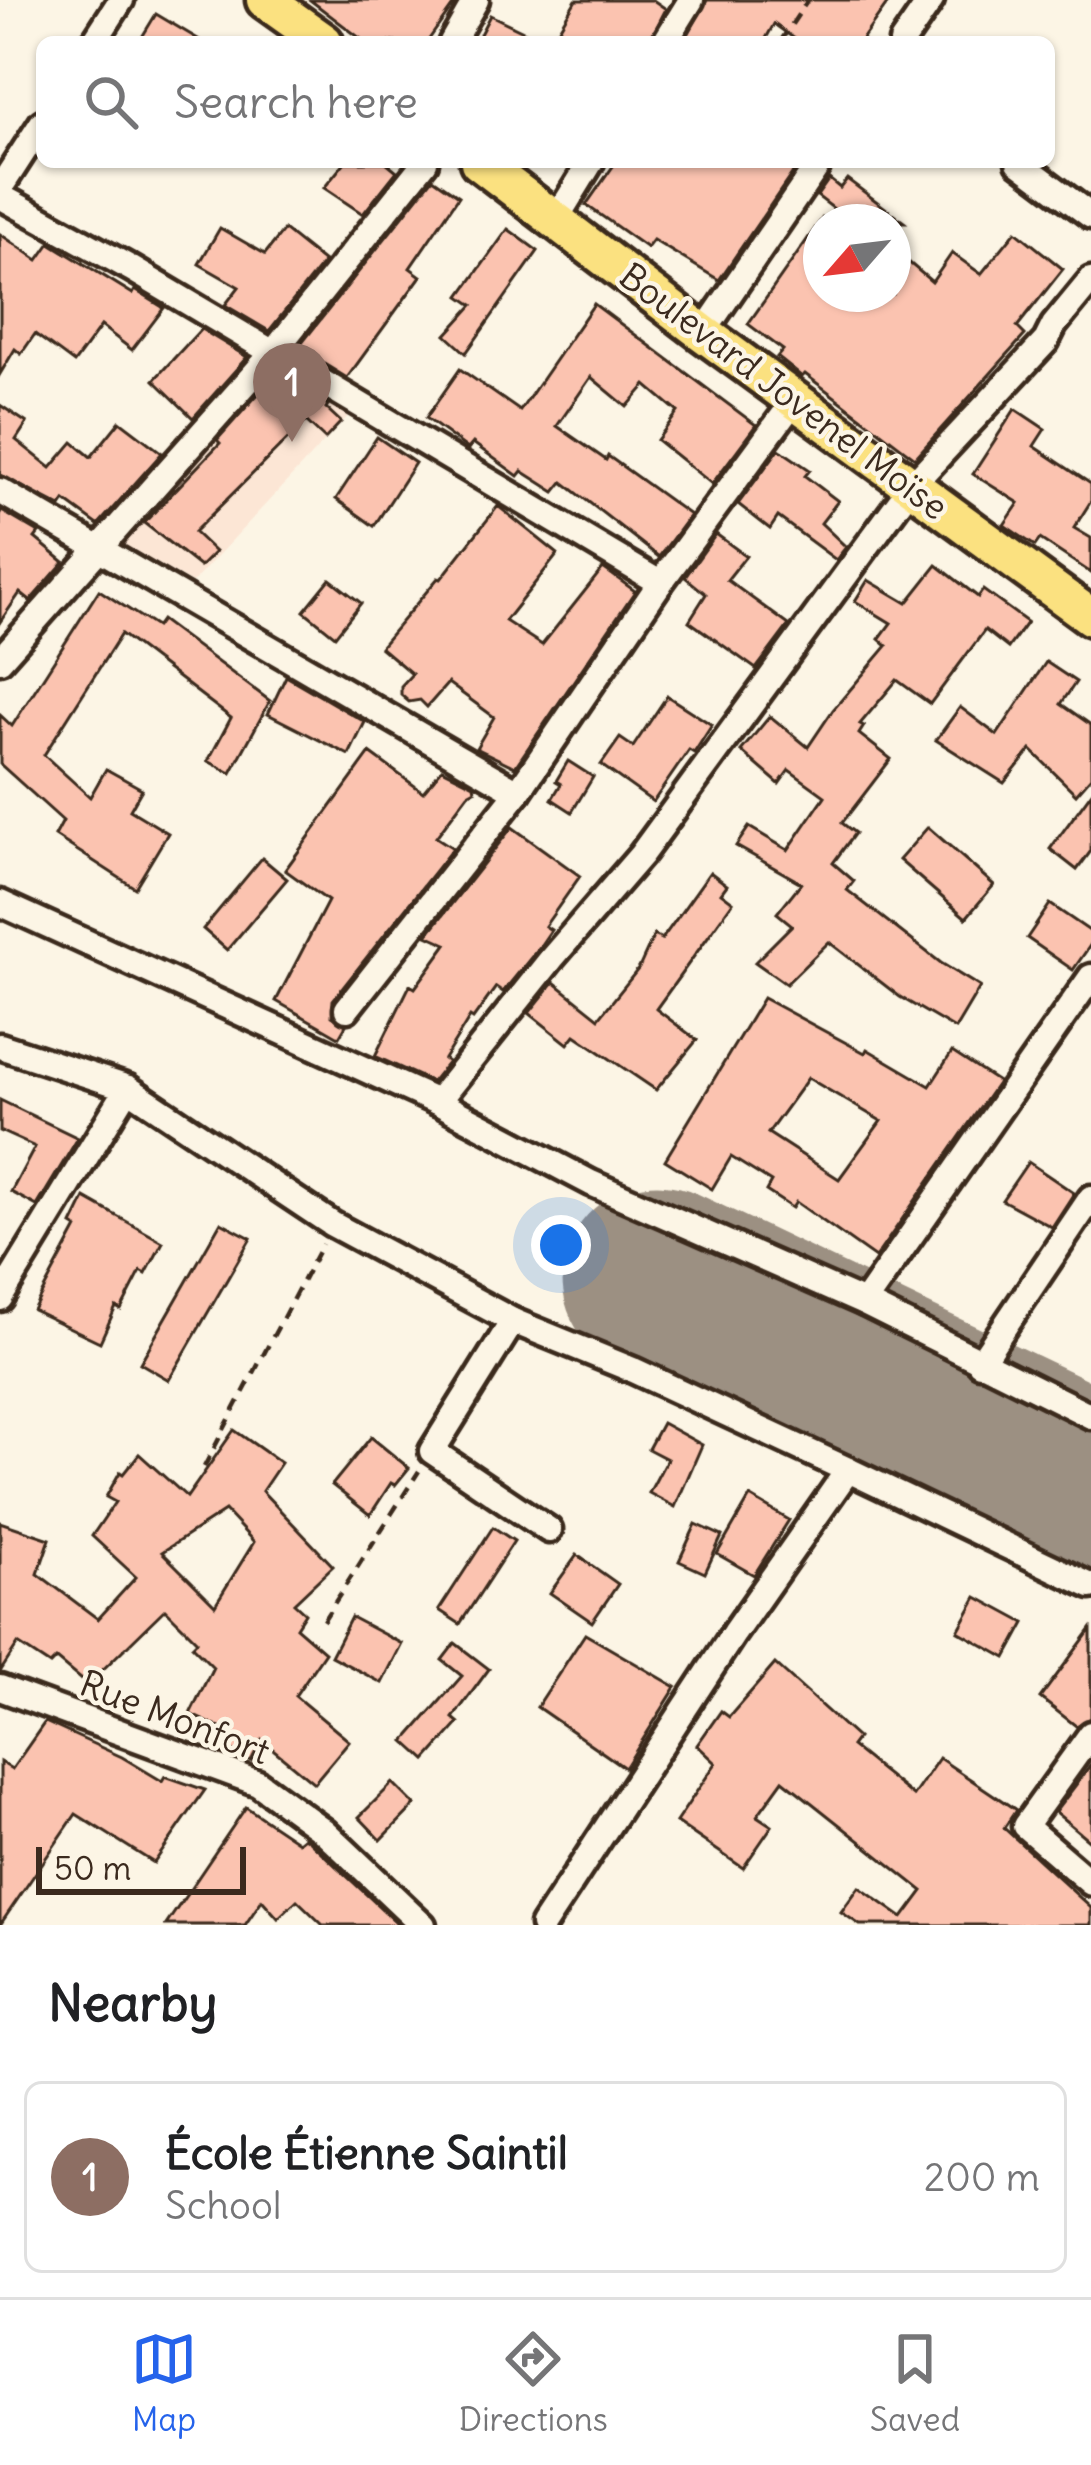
<!DOCTYPE html>
<meta charset="utf-8">
<style>
:root{--surface:#fff;--page:#f6f6f6;--text:#202124;--muted:#757577;--line:#e0e0e0;--accent:#2563eb}
body{margin:0;font-family:Delius,sans-serif;background:var(--page);color:var(--text)}
.compass{position:absolute;left:803px;top:204px;width:108px;height:108px;border-radius:50%;background:var(--surface);box-shadow:0 3px 9px #0004;rotate:242deg}
.scale{position:absolute;left:36px;bottom:30px;width:210px;box-sizing:border-box;padding-left:12px;border:6px solid #3b2a1e;border-top:0;font-size:33px;line-height:42px;white-space:nowrap;color:#3b2a1e;-webkit-text-stroke:9px #fcf5e5;paint-order:stroke}
.you{position:absolute;left:561px;top:1245px;width:42px;height:42px;margin:-30px;border:9px solid #fff;border-radius:50%;background:#1a73e8;box-shadow:0 0 0 18px #1a73e833}
.badge{display:grid;place-items:center;width:78px;height:78px;border-radius:50%;background:var(--accent);color:#fff;font-size:39px;font-weight:700}
.pin{position:absolute;translate:-50% -99px;filter:drop-shadow(0 3px 6px #0008)}
.pin::after{content:'';position:absolute;top:63px;width:42px;height:36px;background:inherit;clip-path:polygon(0 0,100% 0,50% 100%)}
.list{margin:0;padding:0;list-style:none}
h2{display:flex;justify-content:space-between;align-items:center;height:156px;margin:0;padding:0 48px;font-size:51px}
h2 small{font-size:39px;font-weight:400;color:var(--muted)}
.list li{display:grid;grid-template-columns:78px 1fr auto;gap:36px;align-items:center;box-sizing:border-box;height:192px;margin:0 24px 24px;padding:0 24px;border:3px solid var(--line);border-radius:18px}
.list b{display:block;font-size:45px;white-space:nowrap}
.list p{margin:0;font-size:39px;white-space:nowrap;color:var(--muted)}
.list em{font-size:39px;font-style:normal;color:var(--muted)}
.icon{flex:none;width:66px;height:66px;fill:none;stroke:currentColor;stroke-width:2;stroke-linecap:round;stroke-linejoin:round}
.map{position:relative;flex:none;width:1091px;height:1925px;overflow:hidden}
.search{position:absolute;background:var(--surface);box-shadow:0 3px 9px #0004;left:36px;right:36px;top:36px;height:132px;display:flex;align-items:center;gap:30px;box-sizing:border-box;padding:0 42px;border-radius:18px;color:var(--muted);font-size:45px}
.sheet{height:372px;background:var(--surface)}
nav{display:flex;justify-content:space-around;align-items:center;box-sizing:border-box;height:168px;border-top:3px solid var(--line);background:var(--surface);font-size:33px;color:var(--muted)}
nav a{display:grid;justify-items:center;gap:6px}
nav .on{color:var(--accent)}
.map>svg:first-child{display:block}
.built{fill:#fce6d5}
.lines{fill:none;stroke-linecap:round;stroke-linejoin:round}
.runway{stroke:#9c9082;stroke-width:189}
.building{fill:#fbc3b0;stroke:#3b2a1e;stroke-width:3;fill-rule:evenodd}
.minor-casing{stroke:#3b2a1e;stroke-width:33}
.primary-casing{stroke:#3b2a1e;stroke-width:45}
.path{stroke:#3b2a1e;stroke-width:4.5;stroke-dasharray:12 9;stroke-linecap:butt}
.minor{stroke:#fcf5e5;stroke-width:24}
.primary{stroke:#fbe180;stroke-width:36}
.labels{text-anchor:middle;stroke-width:9;stroke-linejoin:round;paint-order:stroke}
.street-label{font-size:36px;fill:#3b2a1e;stroke:#fcf5e5}
</style>
<div class="map">
<svg width="1091" height="1925" viewBox="0 0 1091 1925">
<rect width="100%" height="100%" fill="#fcf5e5"/>
<filter id="ink" filterUnits="userSpaceOnUse"><feTurbulence type="fractalNoise" baseFrequency=".00833" numOctaves="2"/><feDisplacementMap in="SourceGraphic" scale="24" xChannelSelector="R" yChannelSelector="G"/><feConvolveMatrix kernelMatrix="1 2 1 2 8 2 1 2 1" color-interpolation-filters="sRGB"/></filter>
<g filter="url(#ink)">
<g class="built">
<path d="M 275,364 L 350,414 L 192,583 L 120,543 Z"/>
<path d="M 686,1201 L 1091,1393 L 1091,1569 L 604,1333 Z"/>
</g>
<g class="lines">
<path class="runway" d="M 657,1279 L 1091,1486"/>
</g>
<g class="building">
<path d="M 310,0 L 457,0 L 427,42 L 365,42 Z"/>
<path d="M 576,0 L 653,0 L 666,9 L 649,42 L 551,42 Z"/>
<path d="M 707,0 L 890,0 L 860,42 L 799,42 L 774,24 L 764,42 L 684,42 Z"/>
<path d="M 156,14 L 203,42 L 139,42 Z"/>
<path d="M 490,15 L 546,42 L 476,42 Z"/>
<path d="M 345,162 L 386,162 L 397,171 L 363,214 L 324,188 Z"/>
<path d="M 616,162 L 800,162 L 719,280 L 653,240 L 647,248 L 586,205 Z"/>
<path d="M 433,178 L 459,196 L 410,268 L 421,276 L 347,378 L 298,348 Z"/>
<path d="M 829,179 L 840,188 L 847,179 L 904,222 L 851,222 L 817,196 Z"/>
<path d="M 821,220 L 821,294 L 893,294 L 893,249 L 932,282 L 952,253 L 981,274 L 1016,231 L 1063,269 L 1017,327 L 1025,335 L 915,458 L 805,374 L 802,377 L 777,357 L 783,350 L 748,324 Z"/>
<path d="M 220,228 L 265,254 L 284,230 L 324,262 L 269,331 L 225,305 L 239,287 L 199,264 Z"/>
<path d="M 508,229 L 538,251 L 466,353 L 446,335 L 473,305 L 460,296 Z"/>
<path d="M 0,234 L 38,260 L 50,243 L 133,294 L 135,290 L 164,308 L 132,350 L 101,326 L 74,363 L 35,334 L 21,354 L 15,349 L 0,374 Z"/>
<path d="M 594,304 L 756,425 L 712,484 L 657,440 L 678,412 L 646,385 L 627,407 L 591,377 L 557,426 L 606,460 L 608,456 L 690,515 L 659,557 L 563,482 L 555,492 L 522,471 L 518,476 L 473,443 L 468,449 L 426,418 L 460,369 L 520,411 Z"/>
<path d="M 201,329 L 247,357 L 193,418 L 154,380 Z"/>
<path d="M 276,374 L 328,405 L 326,408 L 341,422 L 325,439 L 306,421 L 194,532 L 215,552 L 200,567 L 144,523 L 220,443 L 217,440 Z"/>
<path d="M 0,405 L 27,423 L 16,440 L 51,468 L 73,442 L 91,457 L 120,421 L 162,453 L 98,525 L 65,501 L 61,507 L 0,475 Z"/>
<path d="M 1015,409 L 1045,429 L 1034,446 L 1091,484 L 1091,501 L 1074,528 L 1091,538 L 1091,573 L 1040,539 L 1035,546 L 1004,525 L 1019,503 L 973,474 Z"/>
<path d="M 377,437 L 415,463 L 374,526 L 336,499 Z"/>
<path d="M 779,449 L 810,470 L 805,476 L 838,501 L 821,523 L 846,547 L 836,560 L 778,517 L 770,529 L 738,504 Z"/>
<path d="M 498,506 L 558,554 L 505,621 L 542,645 L 603,568 L 635,591 L 515,767 L 476,748 L 494,717 L 448,683 L 427,707 L 420,700 L 409,702 L 401,695 L 401,686 L 412,674 L 380,647 L 438,578 L 441,579 Z"/>
<path d="M 0,510 L 39,533 L 35,538 L 64,562 L 30,601 L 20,593 L 0,622 Z"/>
<path d="M 716,534 L 746,556 L 727,580 L 789,625 L 756,669 L 689,621 L 706,594 L 685,577 Z"/>
<path d="M 937,565 L 978,597 L 983,590 L 1027,622 L 1008,648 L 985,630 L 930,704 L 897,680 L 860,724 L 864,726 L 859,734 L 891,759 L 842,823 L 855,833 L 833,863 L 854,881 L 847,890 L 941,963 L 980,987 L 955,1029 L 900,997 L 829,942 L 786,984 L 755,962 L 792,925 L 777,913 L 801,883 L 736,846 L 749,827 L 788,850 L 825,796 L 789,770 L 779,784 L 741,751 L 770,716 L 808,747 L 833,710 L 887,646 L 879,639 L 891,623 L 855,601 L 868,580 L 907,603 Z"/>
<path d="M 330,579 L 361,603 L 335,636 L 304,611 Z"/>
<path d="M 99,590 L 156,627 L 161,620 L 270,701 L 231,773 L 208,761 L 231,718 L 121,634 L 44,755 L 90,797 L 106,769 L 142,789 L 130,810 L 168,833 L 135,888 L 55,836 L 63,821 L 0,764 L 0,715 L 12,726 Z"/>
<path d="M 1046,662 L 1076,682 L 1061,704 L 1091,725 L 1091,777 L 1076,794 L 1031,750 L 1004,783 L 936,740 L 960,707 L 997,735 Z"/>
<path d="M 286,676 L 365,722 L 349,755 L 268,714 Z"/>
<path d="M 667,696 L 712,725 L 694,753 L 689,750 L 653,802 L 601,765 L 620,738 L 633,747 Z"/>
<path d="M 370,753 L 423,792 L 442,769 L 474,785 L 475,790 L 468,794 L 436,837 L 453,848 L 333,1000 L 332,1016 L 346,1025 L 339,1037 L 276,1001 L 328,901 L 285,870 Z"/>
<path d="M 568,761 L 593,777 L 572,812 L 552,799 L 561,784 L 556,781 Z"/>
<path d="M 1091,793 L 1091,851 L 1077,870 L 1050,849 Z"/>
<path d="M 512,827 L 580,876 L 545,926 L 551,930 L 538,949 L 503,992 L 496,987 L 473,1019 L 470,1017 L 444,1059 L 448,1062 L 432,1082 L 375,1056 L 410,985 L 415,988 L 447,944 L 427,935 Z"/>
<path d="M 928,827 L 994,885 L 966,918 L 899,860 Z"/>
<path d="M 262,858 L 287,879 L 227,950 L 203,929 Z"/>
<path d="M 710,872 L 727,885 L 721,893 L 733,902 L 656,1009 L 697,1040 L 656,1090 L 575,1035 L 568,1044 L 529,1013 L 554,982 L 599,1018 L 639,968 L 654,935 L 662,939 Z"/>
<path d="M 1050,904 L 1091,932 L 1091,944 L 1073,970 L 1027,938 Z"/>
<path d="M 763,998 L 865,1053 L 867,1049 L 930,1086 L 952,1052 L 998,1082 L 875,1258 L 796,1202 L 792,1208 L 766,1191 L 771,1182 L 731,1157 L 712,1189 L 665,1160 ZM 808,1078 L 881,1121 L 839,1179 L 768,1133 Z"/>
<path d="M 0,1100 L 78,1138 L 37,1206 L 11,1192 L 35,1147 L 0,1131 Z"/>
<path d="M 1028,1162 L 1074,1193 L 1052,1227 L 1002,1200 Z"/>
<path d="M 85,1198 L 163,1242 L 146,1274 L 141,1271 L 121,1310 L 116,1307 L 100,1342 L 33,1310 L 77,1228 L 72,1225 Z"/>
<path d="M 221,1222 L 251,1238 L 169,1380 L 140,1363 Z"/>
<path d="M 662,1423 L 702,1445 L 675,1507 L 649,1493 L 667,1459 L 648,1449 Z"/>
<path d="M 234,1430 L 281,1463 L 262,1491 L 333,1566 L 294,1603 L 305,1613 L 296,1627 L 325,1652 L 295,1696 L 349,1741 L 314,1783 L 262,1740 L 251,1761 L 217,1743 L 224,1730 L 190,1714 L 213,1667 L 192,1646 L 197,1641 L 165,1609 L 87,1685 L 56,1659 L 50,1665 L 18,1644 L 0,1672 L 0,1522 L 50,1539 L 38,1574 L 98,1619 L 136,1577 L 92,1536 L 115,1502 L 106,1497 L 120,1472 L 123,1474 L 139,1454 L 187,1497 ZM 225,1511 L 254,1542 L 215,1605 L 162,1552 Z"/>
<path d="M 371,1437 L 409,1468 L 395,1485 L 391,1483 L 370,1515 L 332,1485 Z"/>
<path d="M 750,1497 L 789,1520 L 754,1575 L 717,1554 Z"/>
<path d="M 696,1524 L 722,1536 L 705,1573 L 679,1561 Z"/>
<path d="M 493,1527 L 514,1541 L 460,1624 L 439,1610 Z"/>
<path d="M 577,1555 L 618,1584 L 592,1622 L 550,1593 Z"/>
<path d="M 977,1597 L 1025,1623 L 1006,1658 L 958,1631 Z"/>
<path d="M 351,1617 L 402,1644 L 382,1683 L 331,1656 Z"/>
<path d="M 1091,1629 L 1091,1718 L 1076,1726 L 1040,1698 Z"/>
<path d="M 585,1634 L 676,1687 L 625,1768 L 537,1707 Z"/>
<path d="M 455,1643 L 489,1669 L 453,1718 L 459,1723 L 426,1760 L 405,1741 L 462,1676 L 442,1660 Z"/>
<path d="M 775,1664 L 857,1738 L 851,1746 L 913,1796 L 939,1758 L 1016,1810 L 1004,1828 L 1091,1908 L 1091,1925 L 860,1925 L 841,1912 L 859,1887 L 903,1918 L 923,1891 L 783,1780 L 757,1816 L 772,1826 L 743,1868 L 676,1822 L 716,1763 L 697,1745 L 721,1711 L 729,1717 Z"/>
<path d="M 45,1722 L 122,1757 L 162,1781 L 165,1776 L 205,1790 L 154,1863 L 76,1814 L 0,1925 L 0,1762 L 12,1769 Z"/>
<path d="M 1091,1765 L 1091,1842 L 1055,1812 Z"/>
<path d="M 393,1783 L 415,1805 L 381,1840 L 359,1817 Z"/>
<path d="M 246,1807 L 298,1842 L 304,1837 L 308,1840 L 399,1925 L 323,1925 L 297,1900 L 278,1918 L 262,1900 L 245,1925 L 166,1925 Z"/>
</g>
<g class="lines">
<defs>
<g id="minor">
<path d="M 94,42 L 121,0"/>
<path d="M 452,42 L 476,0"/>
<path d="M 665,42 L 691,0"/>
<path d="M 902,42 L 931,0"/>
<path d="M 1019,162 L 1091,216"/>
<path d="M 0,188 L 42,123"/>
<path d="M 0,196 L 132,269 L 660,583"/>
<path d="M 556,219 L 591,162"/>
<path d="M 703,333 L 820,162"/>
<path d="M 0,491 L 518,792"/>
<path d="M 0,660 L 272,354 L 425,162"/>
<path d="M 0,903 L 437,1102 L 591,1183 L 864,1303 L 1091,1416"/>
<path d="M 347,1009 L 518,792 L 660,583 L 794,401"/>
<path d="M 0,1046 L 128,1088 L 332,1224 L 513,1321 L 633,1370 L 848,1470 L 734,1633 L 543,1925"/>
<path d="M 437,1102 L 552,958 L 641,855 L 911,486 L 1046,341 L 1054,325 L 1091,280"/>
<path d="M 0,1298 L 128,1088"/>
<path d="M 864,1303 L 1091,977"/>
<path d="M 513,1321 L 432,1451 L 549,1530"/>
<path d="M 980,1363 L 1091,1198"/>
<path d="M 848,1470 L 1091,1586"/>
<path d="M 0,1688 L 258,1783 L 324,1831 L 423,1925"/>
<path d="M 1091,1734 L 1025,1826 L 1091,1883"/>
</g>
<g id="primary">
<path d="M 265,0 L 324,42"/>
<path d="M 479,162 L 703,333 L 1091,617"/>
</g>
</defs>
<use href="#minor" class="minor-casing"/>
<use href="#primary" class="primary-casing"/>
<g class="path">
<path d="M 780,42 L 808,0"/>
<path d="M 204,1467 L 322,1244"/>
<path d="M 323,1621 L 419,1471"/>
</g>
<use href="#minor" class="minor"/>
<use href="#primary" class="primary"/>
</g>
</g>
<g class="labels">
<g class="street-label">
<text transform="translate(784 391) rotate(37)" y="13">Boulevard Jovenel Moïse</text>
<text transform="translate(175 1717) rotate(21)" y="13">Rue Monfort</text>
</g>
</g>
</svg>
<svg class="compass" viewBox="-18 -18 36 36"><path d="M0-13l5 13h-10z" fill="#e53935"/><path d="M0 13l5-13h-10z" fill="#757577"/></svg>
<div class="scale">50 m</div>
<div class="you"></div>
<div class="pin badge" style="left:292px;top:442px;background:#8d6e63">1</div>
<div class="search"><svg class="icon" aria-label="search" viewBox="0 0 24 24"><circle cx="10" cy="10" r="6"/><path d="M15 15l6 6"/></svg>Search here</div>
</div>
<section class="sheet">
<h2>Nearby<small></small></h2>
<ul class="list">
<li><span class="badge" style="background:#8d6e63">1</span><div><b>École Étienne Saintil</b><p>School</p></div><em>200 m</em></li>
</ul>
</section>
<nav>
<a class="on"><svg class="icon" aria-label="map" viewBox="0 0 24 24"><path d="M3 6l6-2 6 2 6-2v14l-6 2-6-2-6 2zM9 4v14M15 6v14"/></svg>Map</a>
<a><svg class="icon" aria-label="directions" viewBox="0 0 24 24"><path d="M12 3l9 9-9 9-9-9zM9 14v-3h6M13 9l2 2-2 2"/></svg>Directions</a>
<a><svg class="icon" aria-label="saved" viewBox="0 0 24 24"><path d="M7 4h10v16l-5-4-5 4z"/></svg>Saved</a>
</nav>
